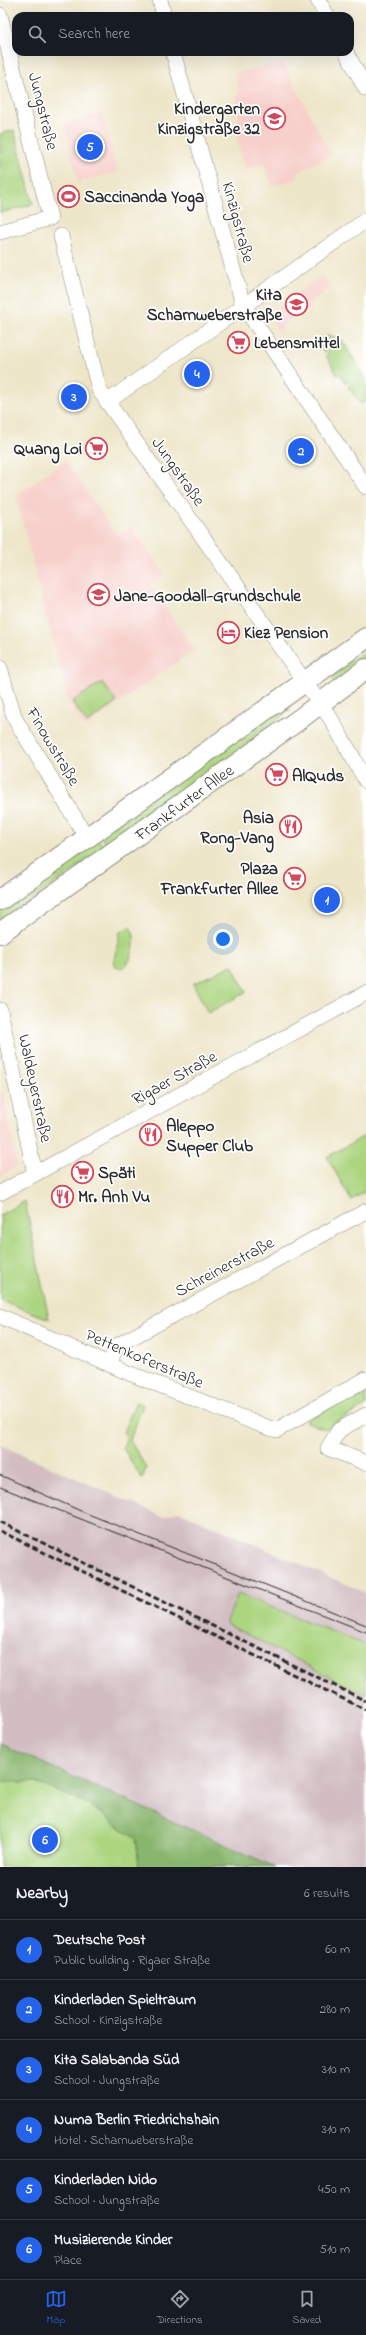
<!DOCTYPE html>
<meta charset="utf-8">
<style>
:root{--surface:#171b24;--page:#242831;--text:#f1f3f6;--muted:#9ea1a6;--line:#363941;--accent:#2563eb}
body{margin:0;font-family:"Indie Flower",sans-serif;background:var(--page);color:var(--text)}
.you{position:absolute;left:223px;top:939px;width:14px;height:14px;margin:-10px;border:3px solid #fff;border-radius:50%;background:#1a73e8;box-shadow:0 0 0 6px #1a73e833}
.badge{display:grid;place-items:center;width:26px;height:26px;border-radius:50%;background:var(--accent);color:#fff;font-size:13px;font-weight:700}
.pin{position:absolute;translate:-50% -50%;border:2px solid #fff;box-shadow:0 1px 4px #0006}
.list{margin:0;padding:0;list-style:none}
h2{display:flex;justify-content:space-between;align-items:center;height:52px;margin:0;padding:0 16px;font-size:17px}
h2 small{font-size:13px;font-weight:400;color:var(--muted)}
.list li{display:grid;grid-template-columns:26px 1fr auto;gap:12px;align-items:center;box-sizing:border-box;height:60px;padding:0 16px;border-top:1px solid var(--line)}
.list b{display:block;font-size:15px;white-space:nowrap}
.list p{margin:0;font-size:13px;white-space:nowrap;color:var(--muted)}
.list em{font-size:13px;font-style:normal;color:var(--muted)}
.icon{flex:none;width:22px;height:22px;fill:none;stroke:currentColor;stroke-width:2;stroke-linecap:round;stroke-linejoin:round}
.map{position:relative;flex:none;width:366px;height:1867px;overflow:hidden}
.search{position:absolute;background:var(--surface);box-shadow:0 4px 16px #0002;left:12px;right:12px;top:12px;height:44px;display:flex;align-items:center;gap:10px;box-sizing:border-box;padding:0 14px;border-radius:12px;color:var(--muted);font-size:15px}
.sheet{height:412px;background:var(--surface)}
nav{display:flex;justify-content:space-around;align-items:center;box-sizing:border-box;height:56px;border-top:1px solid var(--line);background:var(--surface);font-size:11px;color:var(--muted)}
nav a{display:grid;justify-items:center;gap:2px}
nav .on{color:var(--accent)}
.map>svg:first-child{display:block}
.built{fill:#f7d0cb}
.industrial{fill:#d2bec2}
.green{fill:#acd580;stroke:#6c8056}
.forest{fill:#89b66e;stroke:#5a704c}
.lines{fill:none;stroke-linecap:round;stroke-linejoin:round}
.minor-casing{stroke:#8c887a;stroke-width:16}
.major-casing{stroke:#8c887a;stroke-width:22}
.minor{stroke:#fff;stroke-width:15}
.major{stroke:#fff;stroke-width:20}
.tram{stroke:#2b2b2b;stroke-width:1}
.rail{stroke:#2b2b2b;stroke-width:3;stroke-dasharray:6 3;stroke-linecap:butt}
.labels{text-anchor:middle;stroke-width:3.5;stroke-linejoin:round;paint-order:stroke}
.poi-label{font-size:17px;font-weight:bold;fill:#2b2b2b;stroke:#fff;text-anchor:start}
.street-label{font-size:17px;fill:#2b2b2b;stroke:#fff}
</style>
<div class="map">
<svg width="366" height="1867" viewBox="0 0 366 1867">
<rect width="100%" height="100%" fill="#fff"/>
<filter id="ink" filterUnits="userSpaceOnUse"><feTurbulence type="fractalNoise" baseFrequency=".025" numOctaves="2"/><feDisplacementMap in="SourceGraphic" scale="8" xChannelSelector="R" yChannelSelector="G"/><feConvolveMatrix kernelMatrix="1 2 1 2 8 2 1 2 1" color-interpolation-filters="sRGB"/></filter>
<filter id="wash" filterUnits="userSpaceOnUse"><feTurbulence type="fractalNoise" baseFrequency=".012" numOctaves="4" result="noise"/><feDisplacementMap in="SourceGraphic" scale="16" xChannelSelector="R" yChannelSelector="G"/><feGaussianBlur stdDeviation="0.9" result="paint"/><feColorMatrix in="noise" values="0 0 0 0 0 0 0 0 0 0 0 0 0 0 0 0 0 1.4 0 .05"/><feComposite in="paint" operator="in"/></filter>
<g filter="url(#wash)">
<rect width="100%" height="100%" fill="#eee6c9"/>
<g class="built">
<path d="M 282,61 L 331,155 L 297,173 L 298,179 L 272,186 L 264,164 L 245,169 L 234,128 L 241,126 L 236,109 L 239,108 L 236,100 L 239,89 L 235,74 Z"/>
<path d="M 102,113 L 117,172 L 78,182 L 64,123 Z"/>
<path d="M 323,275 L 331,287 L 310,302 L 312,308 L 306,312 L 305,310 L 282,326 L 281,333 L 269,317 L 270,313 Z"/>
<path d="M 65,460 L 117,536 L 131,527 L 165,574 L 150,585 L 194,650 L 84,728 L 68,701 L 16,496 Z"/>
<path d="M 3,1093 L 17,1166 L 0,1176 L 0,1094 Z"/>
</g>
<path class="industrial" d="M 0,1445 L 164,1517 L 178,1511 L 366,1593 L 366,1867 L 251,1867 L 0,1753 Z"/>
<g class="green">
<path d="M 14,130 L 33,204 L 0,213 L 0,134 Z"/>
<path d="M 329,335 L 342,340 L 362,373 L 349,382 L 345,382 L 340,374 L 337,375 L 326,355 L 329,353 L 327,351 L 325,353 L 317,342 Z"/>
<path d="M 363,374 L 366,379 L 366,401 L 361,404 L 348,387 Z"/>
<path d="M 366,650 L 366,663 L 337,684 L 331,676 Z"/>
<path d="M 102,682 L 117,702 L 87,723 L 72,702 Z"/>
<path d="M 287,701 L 292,709 L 255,736 L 225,764 L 108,847 L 100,835 Z"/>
<path d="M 97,837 L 105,849 L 0,921 L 0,907 Z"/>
<path d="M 129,927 C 140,933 132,967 121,968 L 116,967 L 114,960 L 120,932 Z"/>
<path d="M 232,965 L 246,992 L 208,1013 L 193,984 Z"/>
<path d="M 366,1135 L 366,1191 L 351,1200 L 327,1157 Z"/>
<path d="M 25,1201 L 49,1319 L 0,1300 L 0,1215 Z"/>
<path d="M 366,1388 L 366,1406 L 328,1427 L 324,1429 L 305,1421 Z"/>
<path d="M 136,1402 L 143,1405 L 130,1440 L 146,1468 L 142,1479 L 123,1448 L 127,1437 L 123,1432 Z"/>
<path d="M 238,1594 L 366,1645 L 366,1695 L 226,1624 Z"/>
<path d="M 0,1753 L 251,1867 L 0,1867 Z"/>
</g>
<path class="forest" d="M 0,1744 L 275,1867 L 139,1867 L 136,1839 L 88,1804 L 35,1782 L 0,1782 Z"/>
</g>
<g filter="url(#ink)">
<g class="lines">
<defs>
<g id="minor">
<path d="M 160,0 L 164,16"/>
<path d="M 318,0 L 327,16"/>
<path d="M 0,15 L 50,218 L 0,232"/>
<path d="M 173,52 L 243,305 L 366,487"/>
<path d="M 346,52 L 366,89"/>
<path d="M 61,236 L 99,390 L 331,719 L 366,781"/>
<path d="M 107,402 L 366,220"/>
<path d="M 0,668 L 15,719 L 87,838"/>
<path d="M 0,1010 L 35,1174"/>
<path d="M 0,1193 L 366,993"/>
<path d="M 0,1316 L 129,1373 L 269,1428 L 277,1430 L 366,1379"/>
<path d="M 109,1363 L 118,1345 L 366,1211"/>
<path d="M 366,1415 L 339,1430 L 328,1448 L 366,1463"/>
</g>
<g id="major">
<path d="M 0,900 L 366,638"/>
<path d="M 0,933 L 297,721 L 366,669"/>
</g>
</defs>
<use href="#minor" class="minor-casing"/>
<use href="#major" class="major-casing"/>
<use href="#minor" class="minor"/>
<use href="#major" class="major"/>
<g class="tram">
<path d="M 0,1475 L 83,1512 L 366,1625"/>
<path d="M 0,1487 L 366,1632"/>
</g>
<g class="rail">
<path d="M 0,1522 L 366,1701"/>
<path d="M 0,1531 L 366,1710"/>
</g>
</g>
</g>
<defs>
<symbol id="school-ring" viewBox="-11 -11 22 22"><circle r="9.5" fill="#fff" stroke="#d1495b" stroke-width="1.5"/><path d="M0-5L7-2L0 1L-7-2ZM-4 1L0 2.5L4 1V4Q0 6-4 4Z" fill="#d1495b"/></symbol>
<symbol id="stadium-ring" viewBox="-11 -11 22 22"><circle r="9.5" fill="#fff" stroke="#d1495b" stroke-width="1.5"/><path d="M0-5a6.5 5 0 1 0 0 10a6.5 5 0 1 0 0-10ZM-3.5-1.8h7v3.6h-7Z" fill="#d1495b"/></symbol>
<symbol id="supermarket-ring" viewBox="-11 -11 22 22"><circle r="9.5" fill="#fff" stroke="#d1495b" stroke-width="1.5"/><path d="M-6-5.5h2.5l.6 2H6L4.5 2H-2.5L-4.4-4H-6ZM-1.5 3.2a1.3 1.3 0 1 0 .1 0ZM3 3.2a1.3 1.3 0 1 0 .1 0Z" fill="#d1495b"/></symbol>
<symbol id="hotel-ring" viewBox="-11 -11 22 22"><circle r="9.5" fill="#fff" stroke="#d1495b" stroke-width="1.5"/><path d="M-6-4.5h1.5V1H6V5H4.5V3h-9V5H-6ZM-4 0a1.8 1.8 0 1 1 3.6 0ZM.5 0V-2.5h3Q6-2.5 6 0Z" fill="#d1495b"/></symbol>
<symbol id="restaurant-ring" viewBox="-11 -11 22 22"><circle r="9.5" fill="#fff" stroke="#d1495b" stroke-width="1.5"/><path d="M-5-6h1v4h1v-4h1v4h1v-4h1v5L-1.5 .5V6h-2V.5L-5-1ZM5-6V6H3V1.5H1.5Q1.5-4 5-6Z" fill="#d1495b"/></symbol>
</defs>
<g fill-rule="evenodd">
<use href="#school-ring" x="262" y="106" width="25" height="25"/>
<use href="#stadium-ring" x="56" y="184" width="25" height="25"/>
<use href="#school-ring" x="284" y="292" width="25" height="25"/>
<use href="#supermarket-ring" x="226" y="330" width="25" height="25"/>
<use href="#supermarket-ring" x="84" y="436" width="25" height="25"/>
<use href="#school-ring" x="86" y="582" width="25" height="25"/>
<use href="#hotel-ring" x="216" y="620" width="25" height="25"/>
<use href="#supermarket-ring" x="264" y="762" width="25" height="25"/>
<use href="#restaurant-ring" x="278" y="814" width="25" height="25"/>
<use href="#supermarket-ring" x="282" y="866" width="25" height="25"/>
<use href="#restaurant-ring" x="138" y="1122" width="25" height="25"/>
<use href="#supermarket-ring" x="70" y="1160" width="25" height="25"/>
<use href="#restaurant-ring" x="50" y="1184" width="25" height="25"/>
</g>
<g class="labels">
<g class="poi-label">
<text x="260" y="114" text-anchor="end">Kindergarten<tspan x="260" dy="20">Kinzigstraße 32</tspan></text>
<text x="84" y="202">Saccinanda Yoga</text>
<text x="282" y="300" text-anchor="end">Kita<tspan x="282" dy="20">Scharnweberstraße</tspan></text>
<text x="254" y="348">Lebensmittel</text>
<text x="82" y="454" text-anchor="end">Quang Loi</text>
<text x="114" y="601">Jane-Goodall-Grundschule</text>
<text x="244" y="638">Kiez Pension</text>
<text x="292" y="781">AlQuds</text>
<text x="274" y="823" text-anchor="end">Asia<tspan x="274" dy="20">Rong-Vang</tspan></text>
<text x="278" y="874" text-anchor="end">Plaza<tspan x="278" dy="20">Frankfurter Allee</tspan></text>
<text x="166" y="1131">Aleppo<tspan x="166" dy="20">Supper Club</tspan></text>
<text x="98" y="1178">Späti</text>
<text x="78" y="1202">Mr. Anh Vu</text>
</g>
<g class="street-label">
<text transform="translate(44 111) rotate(76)" y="6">Jungstraße</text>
<text transform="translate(239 222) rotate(75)" y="6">Kinzigstraße</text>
<text transform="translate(179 471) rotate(55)" y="6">Jungstraße</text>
<text transform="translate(54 746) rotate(59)" y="6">Finowstraße</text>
<text transform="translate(184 802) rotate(-36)" y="6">Frankfurter Allee</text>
<text transform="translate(174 1077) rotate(-29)" y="6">Rigaer Straße</text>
<text transform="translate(36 1088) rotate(78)" y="6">Waldeyerstraße</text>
<text transform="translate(224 1266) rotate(-28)" y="6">Schreinerstraße</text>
<text transform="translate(145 1358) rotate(23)" y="6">Pettenkoferstraße</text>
</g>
</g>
</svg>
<div class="you"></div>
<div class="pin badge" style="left:327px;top:900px">1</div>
<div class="pin badge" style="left:301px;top:451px">2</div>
<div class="pin badge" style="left:74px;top:397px">3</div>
<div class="pin badge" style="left:197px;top:374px">4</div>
<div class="pin badge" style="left:90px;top:147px">5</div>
<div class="pin badge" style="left:45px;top:1840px">6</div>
<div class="search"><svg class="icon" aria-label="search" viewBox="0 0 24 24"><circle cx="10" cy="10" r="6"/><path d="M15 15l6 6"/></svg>Search here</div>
</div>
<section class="sheet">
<h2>Nearby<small>6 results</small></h2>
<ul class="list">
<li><span class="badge">1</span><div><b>Deutsche Post</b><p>Public building · Rigaer Straße</p></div><em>60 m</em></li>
<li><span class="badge">2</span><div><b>Kinderladen Spieltraum</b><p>School · Kinzigstraße</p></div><em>280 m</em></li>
<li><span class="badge">3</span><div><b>Kita Salabanda Süd</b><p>School · Jungstraße</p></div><em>310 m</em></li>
<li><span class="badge">4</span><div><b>Numa Berlin Friedrichshain</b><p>Hotel · Scharnweberstraße</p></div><em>310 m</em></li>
<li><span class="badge">5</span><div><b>Kinderladen Nido</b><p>School · Jungstraße</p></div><em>450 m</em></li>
<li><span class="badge">6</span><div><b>Musizierende Kinder</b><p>Place</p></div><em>510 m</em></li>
</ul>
</section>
<nav>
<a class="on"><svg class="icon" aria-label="map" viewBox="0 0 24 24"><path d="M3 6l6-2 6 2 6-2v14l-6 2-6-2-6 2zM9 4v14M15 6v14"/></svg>Map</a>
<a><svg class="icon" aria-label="directions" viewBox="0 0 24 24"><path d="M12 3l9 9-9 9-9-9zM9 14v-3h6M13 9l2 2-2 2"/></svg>Directions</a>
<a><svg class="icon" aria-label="saved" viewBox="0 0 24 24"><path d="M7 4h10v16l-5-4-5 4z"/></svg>Saved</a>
</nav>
